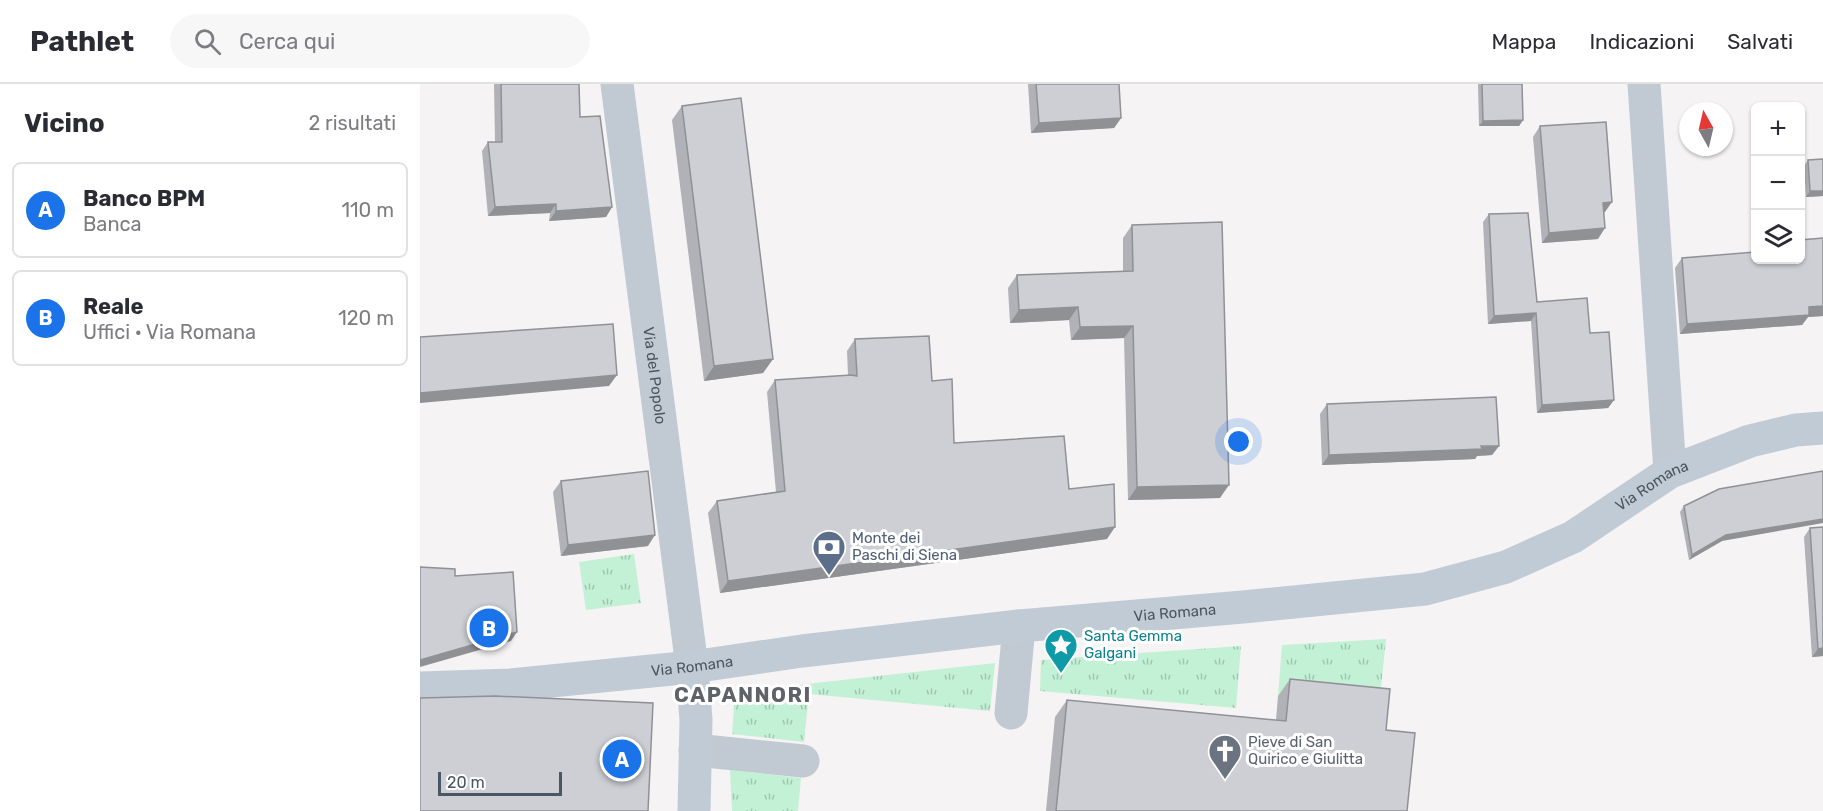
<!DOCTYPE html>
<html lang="it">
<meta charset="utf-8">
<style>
:root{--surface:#fff;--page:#f7f7f7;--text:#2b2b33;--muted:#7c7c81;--line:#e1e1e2;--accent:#1a73e8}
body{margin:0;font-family:Rubik,sans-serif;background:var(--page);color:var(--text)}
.controls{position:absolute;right:18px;top:18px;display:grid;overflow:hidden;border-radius:9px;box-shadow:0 2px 4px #0004}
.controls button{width:54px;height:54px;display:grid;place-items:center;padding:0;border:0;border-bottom:2px solid var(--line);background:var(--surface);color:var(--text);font:30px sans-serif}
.compass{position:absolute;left:1259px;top:18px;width:54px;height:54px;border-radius:50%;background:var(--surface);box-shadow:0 2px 4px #0004;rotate:352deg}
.scale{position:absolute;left:18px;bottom:15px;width:124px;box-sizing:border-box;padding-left:6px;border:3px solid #4a5661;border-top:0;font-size:16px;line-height:21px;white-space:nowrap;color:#4a5661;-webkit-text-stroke:4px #fff;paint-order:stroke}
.you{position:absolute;left:819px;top:358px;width:21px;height:21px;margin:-15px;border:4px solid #fff;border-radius:50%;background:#1a73e8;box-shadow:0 0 0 9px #1a73e833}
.badge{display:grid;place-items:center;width:39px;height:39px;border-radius:50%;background:var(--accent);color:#fff;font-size:20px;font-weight:700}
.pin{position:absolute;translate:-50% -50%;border:3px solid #fff;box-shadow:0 2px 6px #0006}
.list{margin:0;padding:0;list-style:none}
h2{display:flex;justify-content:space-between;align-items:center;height:78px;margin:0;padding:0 24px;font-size:26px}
h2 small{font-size:20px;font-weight:400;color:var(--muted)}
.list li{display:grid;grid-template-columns:39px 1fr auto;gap:18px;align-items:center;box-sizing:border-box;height:96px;margin:0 12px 12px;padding:0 12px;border:2px solid var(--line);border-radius:9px}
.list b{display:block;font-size:22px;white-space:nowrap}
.list p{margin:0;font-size:20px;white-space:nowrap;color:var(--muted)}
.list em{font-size:20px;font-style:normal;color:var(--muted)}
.icon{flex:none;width:33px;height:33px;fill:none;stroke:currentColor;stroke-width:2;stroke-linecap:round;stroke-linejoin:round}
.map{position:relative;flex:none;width:1403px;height:727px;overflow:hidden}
header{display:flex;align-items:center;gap:36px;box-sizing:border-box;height:84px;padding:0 30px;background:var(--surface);border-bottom:2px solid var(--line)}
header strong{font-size:28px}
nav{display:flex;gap:33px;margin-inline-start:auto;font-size:21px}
.search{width:420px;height:54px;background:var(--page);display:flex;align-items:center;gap:15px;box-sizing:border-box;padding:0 21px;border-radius:33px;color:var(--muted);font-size:22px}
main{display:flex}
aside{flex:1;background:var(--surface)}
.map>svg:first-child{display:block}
.grass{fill:url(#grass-tufts)}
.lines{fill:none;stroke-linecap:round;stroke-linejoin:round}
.street{stroke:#c1cad2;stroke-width:33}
.secondary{stroke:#c1cbd6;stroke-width:33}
.wall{fill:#b0b2b7}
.shaded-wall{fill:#909195}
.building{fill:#cdcfd5;stroke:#909195;stroke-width:1.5}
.labels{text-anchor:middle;stroke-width:6;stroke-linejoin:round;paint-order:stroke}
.street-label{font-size:15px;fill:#4a5661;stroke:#fff}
.service-label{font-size:15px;fill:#4e5e75;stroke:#fff;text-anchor:start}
.culture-label{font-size:15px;fill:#0d838f;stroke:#fff;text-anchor:start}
.worship-label{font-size:15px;fill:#5b616d;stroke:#fff;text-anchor:start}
.district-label{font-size:21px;font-weight:bold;letter-spacing:1.5px;fill:#5f6368;stroke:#fff}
</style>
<header>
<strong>Pathlet</strong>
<div class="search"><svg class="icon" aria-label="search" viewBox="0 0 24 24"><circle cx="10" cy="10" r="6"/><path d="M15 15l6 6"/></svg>Cerca qui</div>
<nav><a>Mappa</a><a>Indicazioni</a><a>Salvati</a></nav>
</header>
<main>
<aside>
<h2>Vicino<small>2 risultati</small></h2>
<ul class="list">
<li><span class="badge">A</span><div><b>Banco BPM</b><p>Banca</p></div><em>110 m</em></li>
<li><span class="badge">B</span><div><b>Reale</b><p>Uffici · Via Romana</p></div><em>120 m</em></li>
</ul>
</aside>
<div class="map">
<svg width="1403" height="727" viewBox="0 0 1403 727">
<defs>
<pattern id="grass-tufts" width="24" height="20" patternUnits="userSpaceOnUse" patternTransform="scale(1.5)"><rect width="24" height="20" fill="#c3f1d5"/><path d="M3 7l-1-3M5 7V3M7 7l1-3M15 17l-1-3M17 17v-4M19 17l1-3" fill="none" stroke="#a0c6b0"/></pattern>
</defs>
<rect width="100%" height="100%" fill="#f5f3f3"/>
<g class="grass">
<path d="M 214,470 L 221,519 L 166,526 L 159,478 Z"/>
<path d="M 966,555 L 959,622 L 858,612 L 862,561 Z"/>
<path d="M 821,562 L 816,624 L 620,607 L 621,576 Z"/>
<path d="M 575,579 L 570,627 L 389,610 L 384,658 L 312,650 L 315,608 Z"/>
<path d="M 310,686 L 381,694 L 378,727 L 312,727 Z"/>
</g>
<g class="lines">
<g class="street">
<path id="s1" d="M 197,0 L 272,583"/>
<path d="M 1224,0 L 1250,388"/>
<path d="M 591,629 L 599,542"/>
<path d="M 275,666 L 383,677"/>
</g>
<g class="secondary">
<path d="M 272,583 L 276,636 L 274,727"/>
<path id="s2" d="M 0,604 L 91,601 L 272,583 L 382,567 L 599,542 L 823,523 L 1005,505 L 1086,483 L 1153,453 L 1250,388 L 1330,357 L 1376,346 L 1403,344"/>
</g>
</g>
<g class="wall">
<path d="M 74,0 L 159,0 L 160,33 L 192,123 L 186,133 L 129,137 L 130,129 L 68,132 L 62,67 L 68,58 L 75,58 Z"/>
<path d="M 608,0 L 699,0 L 701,34 L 694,44 L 611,49 Z"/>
<path d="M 1058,0 L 1102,0 L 1103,36 L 1099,42 L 1059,42 Z"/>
<path d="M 262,22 L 353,275 L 343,289 L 284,297 L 252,36 Z"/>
<path d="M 1120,42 L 1185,128 L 1184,128 L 1178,155 L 1122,159 L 1113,53 Z"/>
<path d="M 1388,76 L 1403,112 L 1386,113 L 1384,82 Z"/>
<path d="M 1069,130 L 1117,218 L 1170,249 L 1194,316 L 1188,324 L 1117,329 L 1111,237 L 1068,240 L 1063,138 Z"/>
<path d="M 712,141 L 800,414 L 708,416 L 704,254 L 651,256 L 649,236 L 590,239 L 588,204 L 597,191 L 703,187 L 703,154 Z"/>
<path d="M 1403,154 L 1403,232 L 1388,233 L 1382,241 L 1260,250 L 1255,184 L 1262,174 L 1335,176 Z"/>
<path d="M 435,255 L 512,297 L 534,359 L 649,405 L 687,455 L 300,509 L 288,429 L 297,417 L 356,408 L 347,308 L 355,296 L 428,291 L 427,267 Z"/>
<path d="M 907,320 L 1079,362 L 1072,371 L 1057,372 L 1055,375 L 902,381 L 900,330 Z"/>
<path d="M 141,397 L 228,462 L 141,472 L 133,408 Z"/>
<path d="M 1264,422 L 1302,457 L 1269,476 L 1260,428 Z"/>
<path d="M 1403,443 L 1403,572 L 1392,573 L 1384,453 L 1390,444 Z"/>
<path d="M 870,595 L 966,646 L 987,727 L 626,727 L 635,633 L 647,616 L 856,636 L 858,612 Z"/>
</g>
<g class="shaded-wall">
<path d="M 701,34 L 694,44 L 611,49 L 619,39 Z"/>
<path d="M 1103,36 L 1099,42 L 1059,42 L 1063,37 Z"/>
<path d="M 1390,107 L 1403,107 L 1403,112 L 1386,113 Z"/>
<path d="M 1192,118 L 1185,128 L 1176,129 L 1183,119 Z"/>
<path d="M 136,120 L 130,129 L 68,132 L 75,123 Z"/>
<path d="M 192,123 L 186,133 L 129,137 L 136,127 Z"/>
<path d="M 1185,144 L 1178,155 L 1122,159 L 1129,149 Z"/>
<path d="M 1403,222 L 1403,232 L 1388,233 L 1382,241 L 1260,250 L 1267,240 L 1389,223 Z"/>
<path d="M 658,223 L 649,236 L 590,239 L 599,226 Z"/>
<path d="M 1116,229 L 1111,237 L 1068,240 L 1074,232 Z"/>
<path d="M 713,242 L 704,254 L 651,256 L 660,243 Z"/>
<path d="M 353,275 L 343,289 L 284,297 L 294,282 Z"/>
<path d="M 197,291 L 189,302 L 0,319 L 0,309 Z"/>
<path d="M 1194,316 L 1188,324 L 1117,329 L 1122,321 Z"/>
<path d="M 1079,362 L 1072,371 L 1057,372 L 1055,375 L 902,381 L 909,371 Z"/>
<path d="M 809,401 L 800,414 L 708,416 L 717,403 Z"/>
<path d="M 1403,435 L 1403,439 L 1302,457 L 1269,476 L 1272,471 L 1306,451 Z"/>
<path d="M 695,443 L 687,455 L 300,509 L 308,497 Z"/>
<path d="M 235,451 L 228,462 L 141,472 L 148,461 Z"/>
<path d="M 97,548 L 91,557 L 0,583 L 0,576 Z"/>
<path d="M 1403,564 L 1403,572 L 1392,573 L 1398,565 Z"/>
</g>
<g class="building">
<path d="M 81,0 L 159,0 L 160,33 L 180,32 L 192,123 L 136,127 L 136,120 L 75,123 L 68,58 L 82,58 Z"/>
<path d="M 616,0 L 699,0 L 701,34 L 619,39 Z"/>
<path d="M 1062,0 L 1102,0 L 1103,36 L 1063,37 Z"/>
<path d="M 321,14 L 353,275 L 294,282 L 262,22 Z"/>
<path d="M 1186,38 L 1192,118 L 1183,119 L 1185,144 L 1129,149 L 1120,42 Z"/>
<path d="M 1403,75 L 1403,107 L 1390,107 L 1388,76 Z"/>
<path d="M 1108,129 L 1117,218 L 1167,214 L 1170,249 L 1189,248 L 1194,316 L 1122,321 L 1116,229 L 1074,232 L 1069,130 Z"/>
<path d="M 802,138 L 809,401 L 717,403 L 713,242 L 660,243 L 658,223 L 599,226 L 597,191 L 713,187 L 712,141 Z"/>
<path d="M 1403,154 L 1403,222 L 1389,223 L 1389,231 L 1267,240 L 1262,174 L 1335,168 L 1335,176 L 1380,176 L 1380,156 Z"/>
<path d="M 193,240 L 197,291 L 0,309 L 0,253 Z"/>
<path d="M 509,252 L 512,297 L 532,295 L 534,359 L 644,352 L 649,405 L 694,400 L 695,443 L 308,497 L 297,417 L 365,407 L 355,296 L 431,291 L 437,292 L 435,255 Z"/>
<path d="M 1076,313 L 1079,362 L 1061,362 L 1062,365 L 909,371 L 907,320 Z"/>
<path d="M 228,387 L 235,451 L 148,461 L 141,397 Z"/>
<path d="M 1403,387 L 1403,435 L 1306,451 L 1272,471 L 1264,422 L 1299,405 Z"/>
<path d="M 1403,443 L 1403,564 L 1398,565 L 1390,444 Z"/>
<path d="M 0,483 L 35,485 L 35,492 L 93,488 L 97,548 L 0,576 Z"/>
<path d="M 870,595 L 970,605 L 966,646 L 995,649 L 987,727 L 636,727 L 647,616 L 866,637 Z"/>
<path d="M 75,612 L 233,619 L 228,727 L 0,727 L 0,614 Z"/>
</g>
<defs>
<symbol id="bank-pin" viewBox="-11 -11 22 30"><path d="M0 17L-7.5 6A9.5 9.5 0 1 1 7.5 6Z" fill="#5c6f8a" stroke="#fff"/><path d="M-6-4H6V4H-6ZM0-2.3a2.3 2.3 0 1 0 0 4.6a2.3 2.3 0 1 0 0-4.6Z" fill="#fff"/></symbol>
<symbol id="sight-pin" viewBox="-11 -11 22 30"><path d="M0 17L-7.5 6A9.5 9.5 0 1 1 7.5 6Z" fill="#0f9aa8" stroke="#fff"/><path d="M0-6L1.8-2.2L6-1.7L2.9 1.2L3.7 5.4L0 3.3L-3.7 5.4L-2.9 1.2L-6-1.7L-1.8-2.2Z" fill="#fff"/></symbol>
<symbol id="church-pin" viewBox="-11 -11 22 30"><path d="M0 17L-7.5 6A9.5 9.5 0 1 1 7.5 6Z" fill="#6b7280" stroke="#fff"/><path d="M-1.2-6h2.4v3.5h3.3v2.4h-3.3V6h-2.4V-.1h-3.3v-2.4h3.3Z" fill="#fff"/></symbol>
</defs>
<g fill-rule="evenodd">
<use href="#bank-pin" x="390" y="444" width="38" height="52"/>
<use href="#sight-pin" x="622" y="542" width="38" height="52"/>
<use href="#church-pin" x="786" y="648" width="38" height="52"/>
</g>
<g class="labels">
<g class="street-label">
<text dy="5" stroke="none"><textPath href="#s1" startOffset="294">Via del Popolo</textPath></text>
<text dy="5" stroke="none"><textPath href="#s2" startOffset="1262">Via Romana</textPath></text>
<text dy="5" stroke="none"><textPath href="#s2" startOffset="759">Via Romana</textPath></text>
<text dy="5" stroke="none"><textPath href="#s2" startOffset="273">Via Romana</textPath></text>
</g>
<g class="service-label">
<text x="432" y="459">Monte dei<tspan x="432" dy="17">Paschi di Siena</tspan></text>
</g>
<g class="culture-label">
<text x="664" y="557">Santa Gemma<tspan x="664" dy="17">Galgani</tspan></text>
</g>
<g class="worship-label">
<text x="828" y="663">Pieve di San<tspan x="828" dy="17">Quirico e Giulitta</tspan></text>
</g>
<g class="district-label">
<text x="323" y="618">CAPANNORI</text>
</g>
</g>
</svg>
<div class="controls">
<button>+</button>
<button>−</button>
<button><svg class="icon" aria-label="layers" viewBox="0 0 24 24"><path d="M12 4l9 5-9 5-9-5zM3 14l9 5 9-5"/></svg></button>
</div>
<svg class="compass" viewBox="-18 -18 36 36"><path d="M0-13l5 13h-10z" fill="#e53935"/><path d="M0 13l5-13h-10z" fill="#7c7c81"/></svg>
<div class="scale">20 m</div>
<div class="you"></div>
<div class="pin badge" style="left:202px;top:675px">A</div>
<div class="pin badge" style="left:69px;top:544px">B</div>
</div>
</main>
